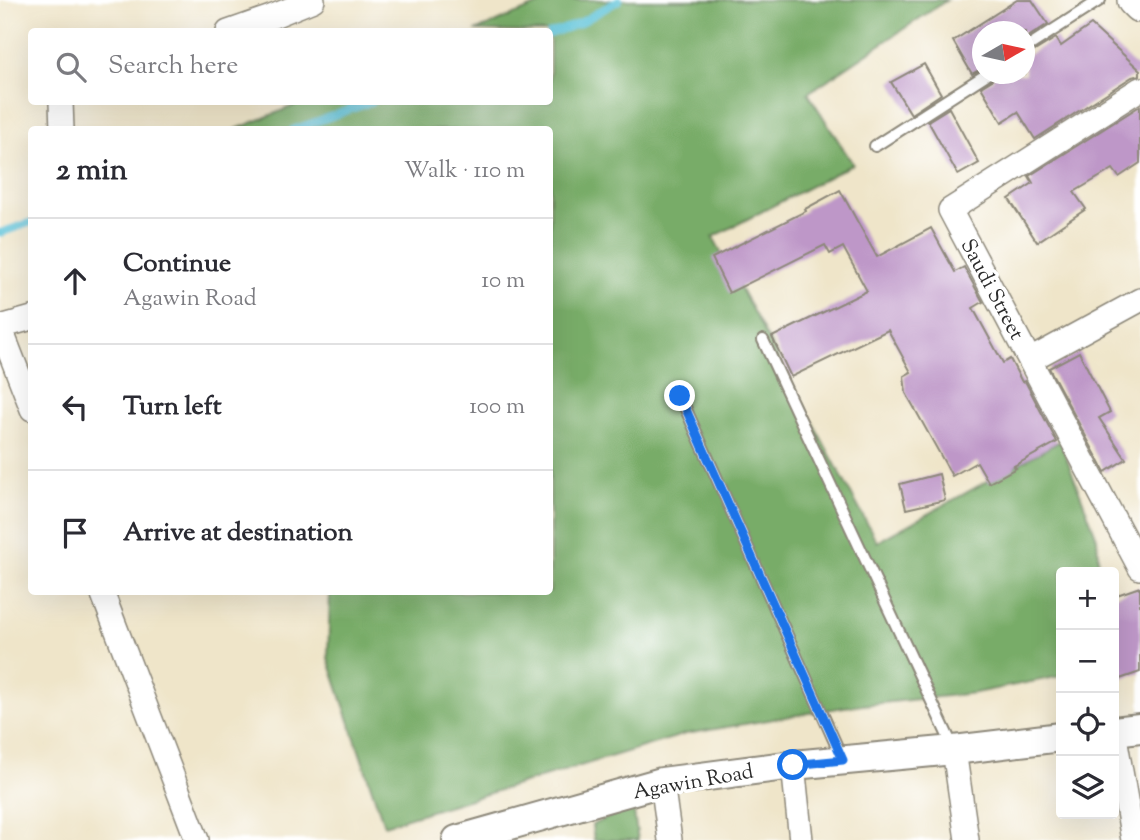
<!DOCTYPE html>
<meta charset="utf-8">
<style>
:root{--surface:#fff;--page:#f2f2f3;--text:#2b2b33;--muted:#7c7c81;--line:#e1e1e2}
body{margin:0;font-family:"Sorts Mill Goudy",serif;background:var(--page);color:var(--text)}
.controls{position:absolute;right:21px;bottom:21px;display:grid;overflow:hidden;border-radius:7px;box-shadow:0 7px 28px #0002}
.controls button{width:63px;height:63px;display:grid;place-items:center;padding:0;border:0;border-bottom:2px solid var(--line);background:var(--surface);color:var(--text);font:35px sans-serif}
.compass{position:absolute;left:972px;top:21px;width:63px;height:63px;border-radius:50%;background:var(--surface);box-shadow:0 7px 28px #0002;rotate:81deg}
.stop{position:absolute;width:21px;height:21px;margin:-16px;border:5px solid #1a73e8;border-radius:50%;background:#fff}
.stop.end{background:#1a73e8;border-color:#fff;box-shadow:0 2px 7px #0008}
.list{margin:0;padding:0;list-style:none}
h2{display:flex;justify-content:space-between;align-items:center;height:91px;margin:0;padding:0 28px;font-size:30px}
h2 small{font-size:23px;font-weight:400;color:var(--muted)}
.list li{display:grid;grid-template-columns:46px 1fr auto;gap:21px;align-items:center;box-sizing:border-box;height:126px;padding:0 28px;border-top:2px solid var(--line)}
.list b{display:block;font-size:26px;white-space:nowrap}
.list p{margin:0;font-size:23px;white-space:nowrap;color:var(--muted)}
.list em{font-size:23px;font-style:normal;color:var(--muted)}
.icon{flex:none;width:38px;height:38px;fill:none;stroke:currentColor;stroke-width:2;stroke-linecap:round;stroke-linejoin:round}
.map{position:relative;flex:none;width:1140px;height:840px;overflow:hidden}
.search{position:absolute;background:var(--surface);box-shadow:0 7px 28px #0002;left:28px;top:28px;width:525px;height:77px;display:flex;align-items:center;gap:18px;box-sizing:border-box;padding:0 24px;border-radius:7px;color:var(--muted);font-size:26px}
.panel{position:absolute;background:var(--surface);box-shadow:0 7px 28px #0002;left:28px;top:126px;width:525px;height:469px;border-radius:7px}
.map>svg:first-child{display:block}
.forest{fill:#78ac68;stroke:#526c4a;stroke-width:2}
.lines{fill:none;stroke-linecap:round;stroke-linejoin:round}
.stream{stroke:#5bc2d8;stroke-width:8}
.building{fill:#be97c8}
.service-casing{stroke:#8d887a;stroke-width:14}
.minor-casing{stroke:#8d887a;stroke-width:26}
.tertiary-casing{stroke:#8d887a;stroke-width:32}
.primary-casing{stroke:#8d887a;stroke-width:38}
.service{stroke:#fff;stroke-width:10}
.minor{stroke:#fff;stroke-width:23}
.tertiary{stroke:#fff;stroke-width:28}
.primary{stroke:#fff;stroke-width:35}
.route{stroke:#1a73e8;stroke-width:9}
.labels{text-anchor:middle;stroke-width:7;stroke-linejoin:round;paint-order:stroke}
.street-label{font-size:21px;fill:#2b2b2b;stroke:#fff}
</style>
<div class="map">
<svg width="1140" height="840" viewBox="0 0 1140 840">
<rect width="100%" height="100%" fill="#fff"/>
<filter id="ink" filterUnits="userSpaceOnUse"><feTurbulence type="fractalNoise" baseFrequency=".0143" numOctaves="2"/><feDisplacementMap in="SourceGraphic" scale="14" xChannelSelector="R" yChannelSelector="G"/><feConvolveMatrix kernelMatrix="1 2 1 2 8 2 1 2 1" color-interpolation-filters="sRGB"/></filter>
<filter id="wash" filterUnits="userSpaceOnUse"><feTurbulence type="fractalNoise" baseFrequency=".00686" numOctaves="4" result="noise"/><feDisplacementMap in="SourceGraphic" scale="28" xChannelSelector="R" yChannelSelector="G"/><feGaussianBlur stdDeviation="1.57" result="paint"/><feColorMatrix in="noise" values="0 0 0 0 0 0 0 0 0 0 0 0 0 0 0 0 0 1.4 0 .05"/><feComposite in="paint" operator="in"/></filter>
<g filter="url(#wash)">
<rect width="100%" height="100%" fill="#efe5c9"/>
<g class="forest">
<path d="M 550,0 L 947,0 L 808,93 L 853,164 L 713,237 L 877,542 L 1060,441 L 1097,538 L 1099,572 L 1061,572 L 1061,676 L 975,693 L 844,707 L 686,734 L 384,825 L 328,658 L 330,592 L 550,592 L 550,130 L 234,130 L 303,102 L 550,102 L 550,32 L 475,31 Z"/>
<path d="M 633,806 L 638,840 L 594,840 L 592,825 Z"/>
</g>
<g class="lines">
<g class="stream">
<path d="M 550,34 L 580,23 L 619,0"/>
<path d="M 293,130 L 371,102"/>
<path d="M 0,233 L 32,222"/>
</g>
</g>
<g id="blocks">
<g class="building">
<path d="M 1017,0 L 1032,0 L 1048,24 L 1025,39 L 1025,32 L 983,32 L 983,68 L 972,74 L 953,41 Z"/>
<path d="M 1091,25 L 1140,70 L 1140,75 L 1132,77 L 1035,139 L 1018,112 L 1002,122 L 981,87 L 992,80 L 995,74 L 1025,74 L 1025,57 L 1056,38 L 1061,46 Z"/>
<path d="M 924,64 L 941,94 L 911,114 L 891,82 Z"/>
<path d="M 1140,106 L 1140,163 L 1119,177 L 1113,169 L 1074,192 L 1086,209 L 1037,242 L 1009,199 L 1033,183 L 1029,176 Z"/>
<path d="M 949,108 L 979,163 L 958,175 L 928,121 Z"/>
<path d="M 840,190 L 877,257 L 931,228 L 955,272 L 964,267 L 983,302 L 973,308 L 1003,363 L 1010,359 L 1022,382 L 1025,381 L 1057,442 L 1014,466 L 1016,468 L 989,483 L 977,462 L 952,476 L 906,393 L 904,376 L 911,372 L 888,330 L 791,377 L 772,337 L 867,291 L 843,247 L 830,254 L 825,245 L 729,293 L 712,258 L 806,211 L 805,209 Z"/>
<path d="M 1079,352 L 1110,412 L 1099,418 L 1126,459 L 1105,472 L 1049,368 Z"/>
<path d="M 939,474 L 945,500 L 906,509 L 900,484 Z"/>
<path d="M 1140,587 L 1140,672 L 1114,681 L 1114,596 Z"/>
</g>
</g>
</g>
<g filter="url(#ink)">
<use href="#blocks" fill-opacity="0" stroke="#8d887a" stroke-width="2"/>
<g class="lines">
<defs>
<g id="service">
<path d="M 1024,49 L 1100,0"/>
<path d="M 875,146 L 987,74"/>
<path d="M 763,340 L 953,747"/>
<path d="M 680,396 L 842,758"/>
</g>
<g id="minor">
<path d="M 228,32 L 271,17 L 313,0"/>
<path d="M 1140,89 L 950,210 L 1140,568"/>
<path d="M 61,102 L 62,130"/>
<path d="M 0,327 L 32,409"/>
<path d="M 0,327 L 32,318"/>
<path d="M 1030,360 L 1140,300"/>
<path d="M 102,592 L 197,840"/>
<path d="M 1114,731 L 1133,840"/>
<path d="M 954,750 L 967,840"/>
<path d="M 793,765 L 801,840"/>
<path d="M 662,782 L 670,840"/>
</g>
<g id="tertiary">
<path d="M 1114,731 L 1140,728"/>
<path d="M 457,840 L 662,782 L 793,765 L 954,750 L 1061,737"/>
</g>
<path id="primary" d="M 1135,0 L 1140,5"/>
</defs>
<use href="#service" class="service-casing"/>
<use href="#minor" class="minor-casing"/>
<use href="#tertiary" class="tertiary-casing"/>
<use href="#primary" class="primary-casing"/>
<use href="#service" class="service"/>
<use href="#minor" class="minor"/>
<use href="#tertiary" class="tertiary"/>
<use href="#primary" class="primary"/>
</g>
</g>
<g class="lines" filter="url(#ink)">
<path class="route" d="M 680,396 L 843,760 L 793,765"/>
</g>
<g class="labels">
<g class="street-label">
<text transform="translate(993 289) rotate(62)" y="7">Saudi Street</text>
<text transform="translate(693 781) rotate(-10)" y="7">Agawin Road</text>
</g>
</g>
</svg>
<div class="controls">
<button>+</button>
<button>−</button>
<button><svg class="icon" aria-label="locate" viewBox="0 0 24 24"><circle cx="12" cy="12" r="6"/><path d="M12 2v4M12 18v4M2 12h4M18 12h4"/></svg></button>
<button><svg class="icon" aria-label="layers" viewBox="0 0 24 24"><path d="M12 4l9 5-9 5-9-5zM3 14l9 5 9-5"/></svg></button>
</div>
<svg class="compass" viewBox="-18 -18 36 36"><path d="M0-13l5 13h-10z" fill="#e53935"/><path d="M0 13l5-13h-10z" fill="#7c7c81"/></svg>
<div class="stop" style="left:793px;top:765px"></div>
<div class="stop end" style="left:680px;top:396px"></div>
<div class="search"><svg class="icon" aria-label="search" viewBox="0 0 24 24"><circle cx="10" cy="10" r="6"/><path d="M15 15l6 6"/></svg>Search here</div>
<section class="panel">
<h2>2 min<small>Walk · 110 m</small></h2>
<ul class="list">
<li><svg class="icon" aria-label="ahead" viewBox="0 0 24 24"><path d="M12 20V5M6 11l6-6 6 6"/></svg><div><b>Continue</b><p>Agawin Road</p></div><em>10 m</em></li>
<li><svg class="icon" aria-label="left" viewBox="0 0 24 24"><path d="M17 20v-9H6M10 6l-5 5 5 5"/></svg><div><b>Turn left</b></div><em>100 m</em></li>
<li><svg class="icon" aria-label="arrive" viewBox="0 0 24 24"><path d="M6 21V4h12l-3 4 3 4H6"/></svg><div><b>Arrive at destination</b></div></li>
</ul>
</section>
</div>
